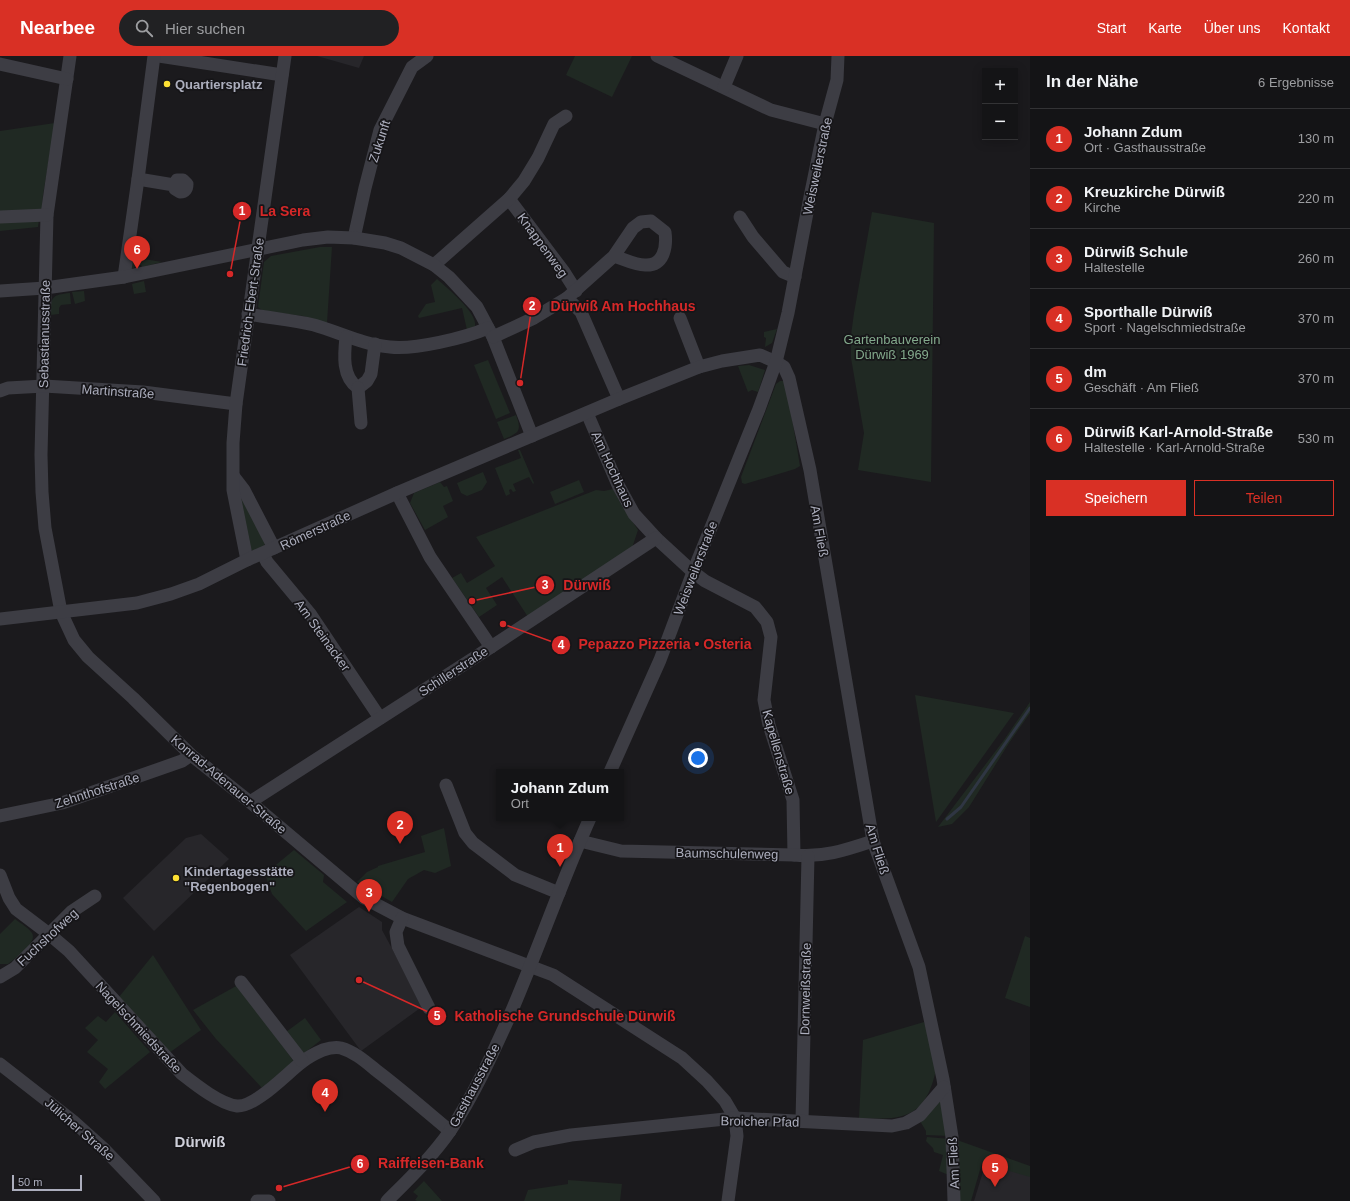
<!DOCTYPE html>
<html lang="de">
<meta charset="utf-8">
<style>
:root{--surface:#141416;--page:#212123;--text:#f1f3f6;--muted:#9d9ea1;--line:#333335;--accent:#d93025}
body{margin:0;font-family:Helvetica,sans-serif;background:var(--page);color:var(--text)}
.controls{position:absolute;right:12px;top:12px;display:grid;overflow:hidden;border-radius:0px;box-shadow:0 2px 10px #0003}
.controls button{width:36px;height:36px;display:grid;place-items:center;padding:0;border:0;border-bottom:1px solid var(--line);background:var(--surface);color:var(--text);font:20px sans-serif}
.scale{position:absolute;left:12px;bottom:10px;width:70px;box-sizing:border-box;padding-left:4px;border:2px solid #acaebd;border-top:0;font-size:11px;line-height:14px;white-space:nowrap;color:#acaebd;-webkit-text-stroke:3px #161518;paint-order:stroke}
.you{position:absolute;left:698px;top:702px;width:14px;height:14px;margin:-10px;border:3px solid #fff;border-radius:50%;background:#1a73e8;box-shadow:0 0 0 6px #1a73e833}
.badge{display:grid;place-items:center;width:26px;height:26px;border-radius:50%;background:var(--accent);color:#fff;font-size:13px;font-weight:700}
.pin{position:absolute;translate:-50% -33px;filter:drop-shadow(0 1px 2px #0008)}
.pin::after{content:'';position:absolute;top:21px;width:14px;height:12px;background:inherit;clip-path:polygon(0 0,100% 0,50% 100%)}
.popup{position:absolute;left:496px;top:713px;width:128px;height:52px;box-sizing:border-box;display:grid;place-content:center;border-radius:0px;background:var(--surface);filter:drop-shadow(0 1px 3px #0005);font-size:13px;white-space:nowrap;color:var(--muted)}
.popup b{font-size:15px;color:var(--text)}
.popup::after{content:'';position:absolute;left:50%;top:100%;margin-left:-8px;border:8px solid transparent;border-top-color:var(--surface)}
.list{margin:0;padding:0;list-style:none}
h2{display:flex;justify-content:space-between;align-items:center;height:52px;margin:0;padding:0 16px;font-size:17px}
h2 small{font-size:13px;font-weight:400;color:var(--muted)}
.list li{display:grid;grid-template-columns:26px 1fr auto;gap:12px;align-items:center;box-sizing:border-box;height:60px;padding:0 16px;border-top:1px solid var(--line)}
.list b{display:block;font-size:15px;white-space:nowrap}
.list p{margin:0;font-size:13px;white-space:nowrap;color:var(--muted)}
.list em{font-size:13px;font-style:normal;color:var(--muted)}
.actions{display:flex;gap:8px;padding:12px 16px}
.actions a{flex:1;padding:9px 0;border:1px solid var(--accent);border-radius:0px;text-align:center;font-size:14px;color:var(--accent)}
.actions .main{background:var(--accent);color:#fff}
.icon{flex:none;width:22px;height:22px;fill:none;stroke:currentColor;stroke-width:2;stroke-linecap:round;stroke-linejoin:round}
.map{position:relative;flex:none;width:1030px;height:1145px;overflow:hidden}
header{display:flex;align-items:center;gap:24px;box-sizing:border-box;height:56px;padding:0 20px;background:var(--accent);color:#fff}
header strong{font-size:19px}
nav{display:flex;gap:22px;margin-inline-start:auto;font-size:14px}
.search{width:280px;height:36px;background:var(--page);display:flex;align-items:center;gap:10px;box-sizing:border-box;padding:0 14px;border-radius:22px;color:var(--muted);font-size:15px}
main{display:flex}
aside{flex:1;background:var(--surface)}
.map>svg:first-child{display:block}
.built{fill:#27262a}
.green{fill:#202923}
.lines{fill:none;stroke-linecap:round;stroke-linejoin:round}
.stream{stroke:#2f3643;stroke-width:3}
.minor{stroke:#3d3d44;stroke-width:13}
.poi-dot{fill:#fde033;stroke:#161518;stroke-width:1.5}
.labels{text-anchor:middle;stroke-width:3.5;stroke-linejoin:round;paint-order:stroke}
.poi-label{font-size:13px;font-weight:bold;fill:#acaebd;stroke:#161518;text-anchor:start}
.street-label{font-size:13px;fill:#acaebd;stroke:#161518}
.park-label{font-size:13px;fill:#83a98c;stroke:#161518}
.quarter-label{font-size:15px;font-weight:bold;fill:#cecfd9;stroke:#161518}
.leader{fill:none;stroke:#d62828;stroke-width:1.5}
.callout-dot{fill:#d62828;stroke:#161518;stroke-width:1.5}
.mark-label{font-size:12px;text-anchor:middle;font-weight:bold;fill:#fff}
.callout-label{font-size:14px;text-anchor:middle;font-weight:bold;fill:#d62828;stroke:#161518;stroke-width:3.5;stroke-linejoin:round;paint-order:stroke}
</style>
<header>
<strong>Nearbee</strong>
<div class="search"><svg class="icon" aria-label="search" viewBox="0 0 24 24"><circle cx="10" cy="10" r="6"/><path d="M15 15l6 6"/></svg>Hier suchen</div>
<nav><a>Start</a><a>Karte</a><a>Über uns</a><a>Kontakt</a></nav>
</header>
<main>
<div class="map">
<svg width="1030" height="1145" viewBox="0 0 1030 1145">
<rect width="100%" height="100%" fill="#1b1a1d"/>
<g class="built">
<path d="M 317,0 L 364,0 L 359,12 Z"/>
<path d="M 201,778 L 229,803 L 154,875 L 123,842 L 186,782 Z"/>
<path d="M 359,851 L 382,866 L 382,874 L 423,950 L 361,995 L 290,899 Z"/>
<path d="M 986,1106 L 1030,1119 L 1030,1145 L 974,1145 Z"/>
</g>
<g class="green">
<path d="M 575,0 L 632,0 L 612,41 L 566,19 Z"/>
<path d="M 55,67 L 43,139 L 42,154 L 0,158 L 0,75 Z"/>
<path d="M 872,156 L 934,167 L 931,426 L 858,414 L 864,377 L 851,302 L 851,279 L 854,257 Z"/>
<path d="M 39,163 L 38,171 L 0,175 L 0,165 Z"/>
<path d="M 320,191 L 332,191 L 327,267 L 303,260 L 263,255 L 258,251 L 264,206 L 271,200 Z"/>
<path d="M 130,202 L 138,203 L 138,202 L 162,206 L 142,211 L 141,209 L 134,211 L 134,212 L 128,214 Z"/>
<path d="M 437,223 C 446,231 478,257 475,270 L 467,274 L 462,252 L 419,262 L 418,260 L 426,248 L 435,246 L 431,229 Z"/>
<path d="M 144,225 L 146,236 L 134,238 L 132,228 Z"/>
<path d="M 84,235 L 85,245 L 75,248 L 72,236 Z"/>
<path d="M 70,237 L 71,248 L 61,249 L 59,252 L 59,258 L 50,259 C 51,240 52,239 70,237 Z"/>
<path d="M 777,273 L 772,287 L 765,291 L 766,282 L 764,281 L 764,276 Z"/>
<path d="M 488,304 L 510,357 L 496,363 L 474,309 Z"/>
<path d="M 749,309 L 765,314 L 758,336 L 752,334 L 748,336 L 738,310 Z"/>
<path d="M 780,325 L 783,325 L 786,327 L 800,410 L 795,413 L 745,428 L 742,427 L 741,421 L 776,328 Z"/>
<path d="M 516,359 C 522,375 519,377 504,383 L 497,366 Z"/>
<path d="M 518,394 L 520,394 L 534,427 L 533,428 L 529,421 L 513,428 L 516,435 L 513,436 L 511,433 L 509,434 L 510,438 L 506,440 L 495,412 L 521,402 Z"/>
<path d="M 483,416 L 487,426 L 482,434 L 467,440 L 461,437 L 457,427 Z"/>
<path d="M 579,424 L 584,436 L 555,448 L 550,436 Z"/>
<path d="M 440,426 L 444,431 L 447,430 L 453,445 L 443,450 L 448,461 L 425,474 L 410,447 L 414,437 Z"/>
<path d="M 613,433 L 622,450 L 638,474 L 631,495 L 528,561 L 502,521 L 486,532 L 497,549 L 479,561 L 452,522 L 461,517 L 467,527 L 495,510 L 476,481 L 596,434 L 604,435 Z"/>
<path d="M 239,435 L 265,487 L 264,491 L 255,496 L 250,493 Z"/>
<path d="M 915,639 L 1014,657 L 936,766 Z"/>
<path d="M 1030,646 L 1030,657 L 1009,687 L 969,751 L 952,768 L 938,771 L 1004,684 Z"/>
<path d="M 444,772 L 451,810 L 435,817 L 424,814 L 408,823 L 392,846 L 357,826 L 367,816 L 378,811 L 378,810 L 425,796 L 421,780 Z"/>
<path d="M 294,794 L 324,819 L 323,826 L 347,846 L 306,875 L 272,838 L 265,818 Z"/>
<path d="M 15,863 C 20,867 29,872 32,877 C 38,887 14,903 8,908 L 0,908 L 0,878 Z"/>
<path d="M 1025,880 L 1030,882 L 1030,951 L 1005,942 Z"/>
<path d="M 153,899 L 201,974 L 169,997 L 119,941 Z"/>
<path d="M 238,929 L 295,1007 L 262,1032 L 216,983 L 193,954 Z"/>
<path d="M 115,956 L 150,996 L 105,1033 L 99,1026 L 108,1013 L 87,996 L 98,984 L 85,972 L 98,960 L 106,966 Z"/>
<path d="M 305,962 L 321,984 L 303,998 L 286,976 Z"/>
<path d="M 924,966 C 928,978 934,991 936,1004 C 937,1013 934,1023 931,1031 C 918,1066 891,1063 859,1062 L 863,984 Z"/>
<path d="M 942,1044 L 950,1080 L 926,1079 L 926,1075 L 920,1065 L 938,1046 Z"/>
<path d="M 927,1081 L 950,1083 L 951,1120 L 939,1115 L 943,1099 L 934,1096 L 933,1092 L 926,1085 Z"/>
<path d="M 957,1084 L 1030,1110 L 1030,1121 L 982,1107 L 971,1145 L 957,1145 Z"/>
<path d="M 568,1124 L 622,1128 L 620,1145 L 524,1145 L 528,1134 L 568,1128 Z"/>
<path d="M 424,1125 L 442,1145 L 417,1145 L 415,1144 L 418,1140 L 413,1136 Z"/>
</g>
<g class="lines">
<path class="stream" d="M 947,763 L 961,751 L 1030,652"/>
<g class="minor">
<path d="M 70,0 L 47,159 L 41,399 L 42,436 L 45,472 L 61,556 L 74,584 L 88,601 L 133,642 L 191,699 L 250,746 L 364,842 L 402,862 L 553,919 L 682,1002 L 707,1025 L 725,1045 L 735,1062 L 737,1080 L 728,1145"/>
<path d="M 159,0 L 282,19"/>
<path d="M 657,0 L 771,54 L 825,68"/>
<path d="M 0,8 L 67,23"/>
<path d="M 724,31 L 737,0"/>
<path d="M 138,123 L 174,129 L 175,133 L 180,136 C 185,136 187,133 187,128 L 183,124 L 177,124 L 174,129"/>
<path d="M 509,143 L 564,216 L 576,235"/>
<path d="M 0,161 L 47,159"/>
<path d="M 740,161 L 753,181 L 783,216 L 795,221"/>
<path d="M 354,182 L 365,132 L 380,74 L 412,11 L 427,0"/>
<path d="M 434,209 L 509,143 L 524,125 L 538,102 L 554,68 L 566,60"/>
<path d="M 124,221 L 138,123 L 154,0"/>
<path d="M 0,235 L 45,232 L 124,221 L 303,184 L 328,181 L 354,182 L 385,187 L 401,192 L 434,209 L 449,221 L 477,251 L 493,281 L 532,380"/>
<path d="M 567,242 L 581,256 L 619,343"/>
<path d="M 248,258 C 270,262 292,264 314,269 C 339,276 363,289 390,291 C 414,294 465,282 488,272"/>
<path d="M 680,262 L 699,311"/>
<path d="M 346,281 C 344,299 342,321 358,332 L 367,325 L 371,318 L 375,288"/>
<path d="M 493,281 L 534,262 L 567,242 L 614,200 L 633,172 L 641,166 L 651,165 L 665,176 C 667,191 664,210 645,209 C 635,209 623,203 614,200"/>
<path d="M 358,332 L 361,367"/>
<path d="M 0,335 L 8,332 L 44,330 L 143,336 L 236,348"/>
<path d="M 587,357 L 618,429 L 634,458 L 656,482 L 693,516 L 705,525 L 755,551 L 767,566 L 771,581 L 764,644 L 769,669 L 793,744 L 794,799"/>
<path d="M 234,421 L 244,434 L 274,492"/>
<path d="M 397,437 L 430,501 L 491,591"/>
<path d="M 263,498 L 267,506 L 311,559 L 380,662"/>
<path d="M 247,504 L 233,434 L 233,387 L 236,348 L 285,0"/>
<path d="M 0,563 L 137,547 L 171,538 L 199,528 L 247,504 L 397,437 L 619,343 L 699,311 L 722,305 L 760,299 L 776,306 L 784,311 L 789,322 L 810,414 L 873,785 L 919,911 L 943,1023 L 952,1081 L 954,1145"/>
<path d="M 610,716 L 660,604 L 693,516 L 759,353 L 776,306 L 788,257 L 810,141 L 825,68 L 837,24 L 838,0"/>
<path d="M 446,729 L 465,777 L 473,787 L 515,819 L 559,837"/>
<path d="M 250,746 L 491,591 L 656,482"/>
<path d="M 0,760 L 62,747 L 182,705 L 191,699"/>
<path d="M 580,785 L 621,795 L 794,799 C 823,802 846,794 873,785"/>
<path d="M 0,819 L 9,842 L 16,853 L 49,878 L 69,895 L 182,1018 C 196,1029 220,1048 237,1050 C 256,1051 287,1017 302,1006 C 308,1001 316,997 323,994 C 329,992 336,991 341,992 C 355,996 366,1006 377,1015 C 402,1034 426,1055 450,1075"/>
<path d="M 402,862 L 396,876 L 398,890 L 429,952"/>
<path d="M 0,921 L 15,912 L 71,856 L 95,840"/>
<path d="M 241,926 L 302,1005"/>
<path d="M 0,1008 L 73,1065 L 103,1092 L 154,1145"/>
<path d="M 802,1065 L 808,800"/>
<path d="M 515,1094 L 534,1086 L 571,1079 L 735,1062 L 892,1070 L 906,1067 L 920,1059 L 944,1031"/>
<path d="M 257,1145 L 269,1145"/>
<path d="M 387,1145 C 409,1123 432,1101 450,1075 C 474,1039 492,999 510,959 C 538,894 561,827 590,762"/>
</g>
</g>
<g class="poi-dot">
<circle cx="167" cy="28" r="4"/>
<circle cx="176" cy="822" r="4"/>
</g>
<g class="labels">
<g class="poi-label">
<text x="175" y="33">Quartiersplatz</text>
<text x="184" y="820">Kindertagesstätte<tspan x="184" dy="15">"Regenbogen"</tspan></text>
</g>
<g class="street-label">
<text transform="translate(379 85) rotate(-72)" y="5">Zukunft</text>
<text transform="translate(817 110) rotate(-78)" y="5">Weisweilerstraße</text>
<text transform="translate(543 189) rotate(54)" y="5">Knappenweg</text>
<text transform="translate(250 246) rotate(-82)" y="5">Friedrich-Ebert-Straße</text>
<text transform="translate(44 278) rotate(-89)" y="5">Sebastianusstraße</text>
<text transform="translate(118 335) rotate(4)" y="5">Martinstraße</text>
<text transform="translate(613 413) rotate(65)" y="5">Am Hochhaus</text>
<text transform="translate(315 474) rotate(-25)" y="5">Römerstraße</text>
<text transform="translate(820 475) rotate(80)" y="5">Am Fließ</text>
<text transform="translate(695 512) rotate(-69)" y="5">Weisweilerstraße</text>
<text transform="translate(323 579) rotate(54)" y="5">Am Steinacker</text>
<text transform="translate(453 615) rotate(-33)" y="5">Schillerstraße</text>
<text transform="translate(779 696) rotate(74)" y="5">Kapellenstraße</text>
<text transform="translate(229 728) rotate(40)" y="5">Konrad-Adenauer-Straße</text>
<text transform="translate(97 734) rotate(-18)" y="5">Zehnthofstraße</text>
<text transform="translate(878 793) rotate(73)" y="5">Am Fließ</text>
<text transform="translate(727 797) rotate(1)" y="5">Baumschulenweg</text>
<text transform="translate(47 881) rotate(-43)" y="5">Fuchshofweg</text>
<text transform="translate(805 933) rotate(-89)" y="5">Dornweißstraße</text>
<text transform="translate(139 971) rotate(47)" y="5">Nagelschmiedstraße</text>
<text transform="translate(474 1029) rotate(-62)" y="5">Gasthausstraße</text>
<text transform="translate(760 1065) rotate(1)" y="5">Broicher Pfad</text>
<text transform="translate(80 1073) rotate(41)" y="5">Jülicher Straße</text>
<text transform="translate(953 1107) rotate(-93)" y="5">Am Fließ</text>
</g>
<g class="park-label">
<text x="892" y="288">Gartenbauverein<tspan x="892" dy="15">Dürwiß 1969</tspan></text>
</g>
<g class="quarter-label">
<text x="200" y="1091">Dürwiß</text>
</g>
</g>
<path class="leader" d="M230 218L242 155M520 327L532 250M472 545L545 529M503 568L561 589M359 924L437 960M279 1132L360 1108"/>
<g class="callout-dot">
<circle cx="230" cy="218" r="4"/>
<circle cx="520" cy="327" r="4"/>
<circle cx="472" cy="545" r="4"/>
<circle cx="503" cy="568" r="4"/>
<circle cx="359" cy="924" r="4"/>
<circle cx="279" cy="1132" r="4"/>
<circle cx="242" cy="155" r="10"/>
<circle cx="532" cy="250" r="10"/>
<circle cx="545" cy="529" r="10"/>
<circle cx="561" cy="589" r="10"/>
<circle cx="437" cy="960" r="10"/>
<circle cx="360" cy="1108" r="10"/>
</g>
<g class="mark-label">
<text x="242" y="159">1</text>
<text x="532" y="254">2</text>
<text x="545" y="533">3</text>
<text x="561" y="593">4</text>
<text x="437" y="964">5</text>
<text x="360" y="1112">6</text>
</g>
<g class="callout-label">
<text x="285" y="160">La Sera</text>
<text x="623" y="255">Dürwiß Am Hochhaus</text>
<text x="587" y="534">Dürwiß</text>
<text x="665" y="593">Pepazzo Pizzeria • Osteria</text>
<text x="565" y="965">Katholische Grundschule Dürwiß</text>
<text x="431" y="1112">Raiffeisen-Bank</text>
</g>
</svg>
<div class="controls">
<button>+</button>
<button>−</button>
</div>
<div class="scale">50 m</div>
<div class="you"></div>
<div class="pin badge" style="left:560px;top:811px">1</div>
<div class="popup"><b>Johann Zdum</b>Ort</div>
<div class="pin badge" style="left:400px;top:788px">2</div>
<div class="pin badge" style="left:369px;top:856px">3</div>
<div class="pin badge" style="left:325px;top:1056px">4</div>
<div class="pin badge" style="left:995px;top:1131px">5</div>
<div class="pin badge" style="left:137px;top:213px">6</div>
</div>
<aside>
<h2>In der Nähe<small>6 Ergebnisse</small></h2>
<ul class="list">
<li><span class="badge">1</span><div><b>Johann Zdum</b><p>Ort · Gasthausstraße</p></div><em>130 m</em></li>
<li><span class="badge">2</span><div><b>Kreuzkirche Dürwiß</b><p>Kirche</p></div><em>220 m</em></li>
<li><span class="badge">3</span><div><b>Dürwiß Schule</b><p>Haltestelle</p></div><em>260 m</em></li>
<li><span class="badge">4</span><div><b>Sporthalle Dürwiß</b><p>Sport · Nagelschmiedstraße</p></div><em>370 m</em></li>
<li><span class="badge">5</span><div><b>dm</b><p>Geschäft · Am Fließ</p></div><em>370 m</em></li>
<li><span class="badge">6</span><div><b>Dürwiß Karl-Arnold-Straße</b><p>Haltestelle · Karl-Arnold-Straße</p></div><em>530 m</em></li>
</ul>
<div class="actions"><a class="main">Speichern</a><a>Teilen</a></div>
</aside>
</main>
